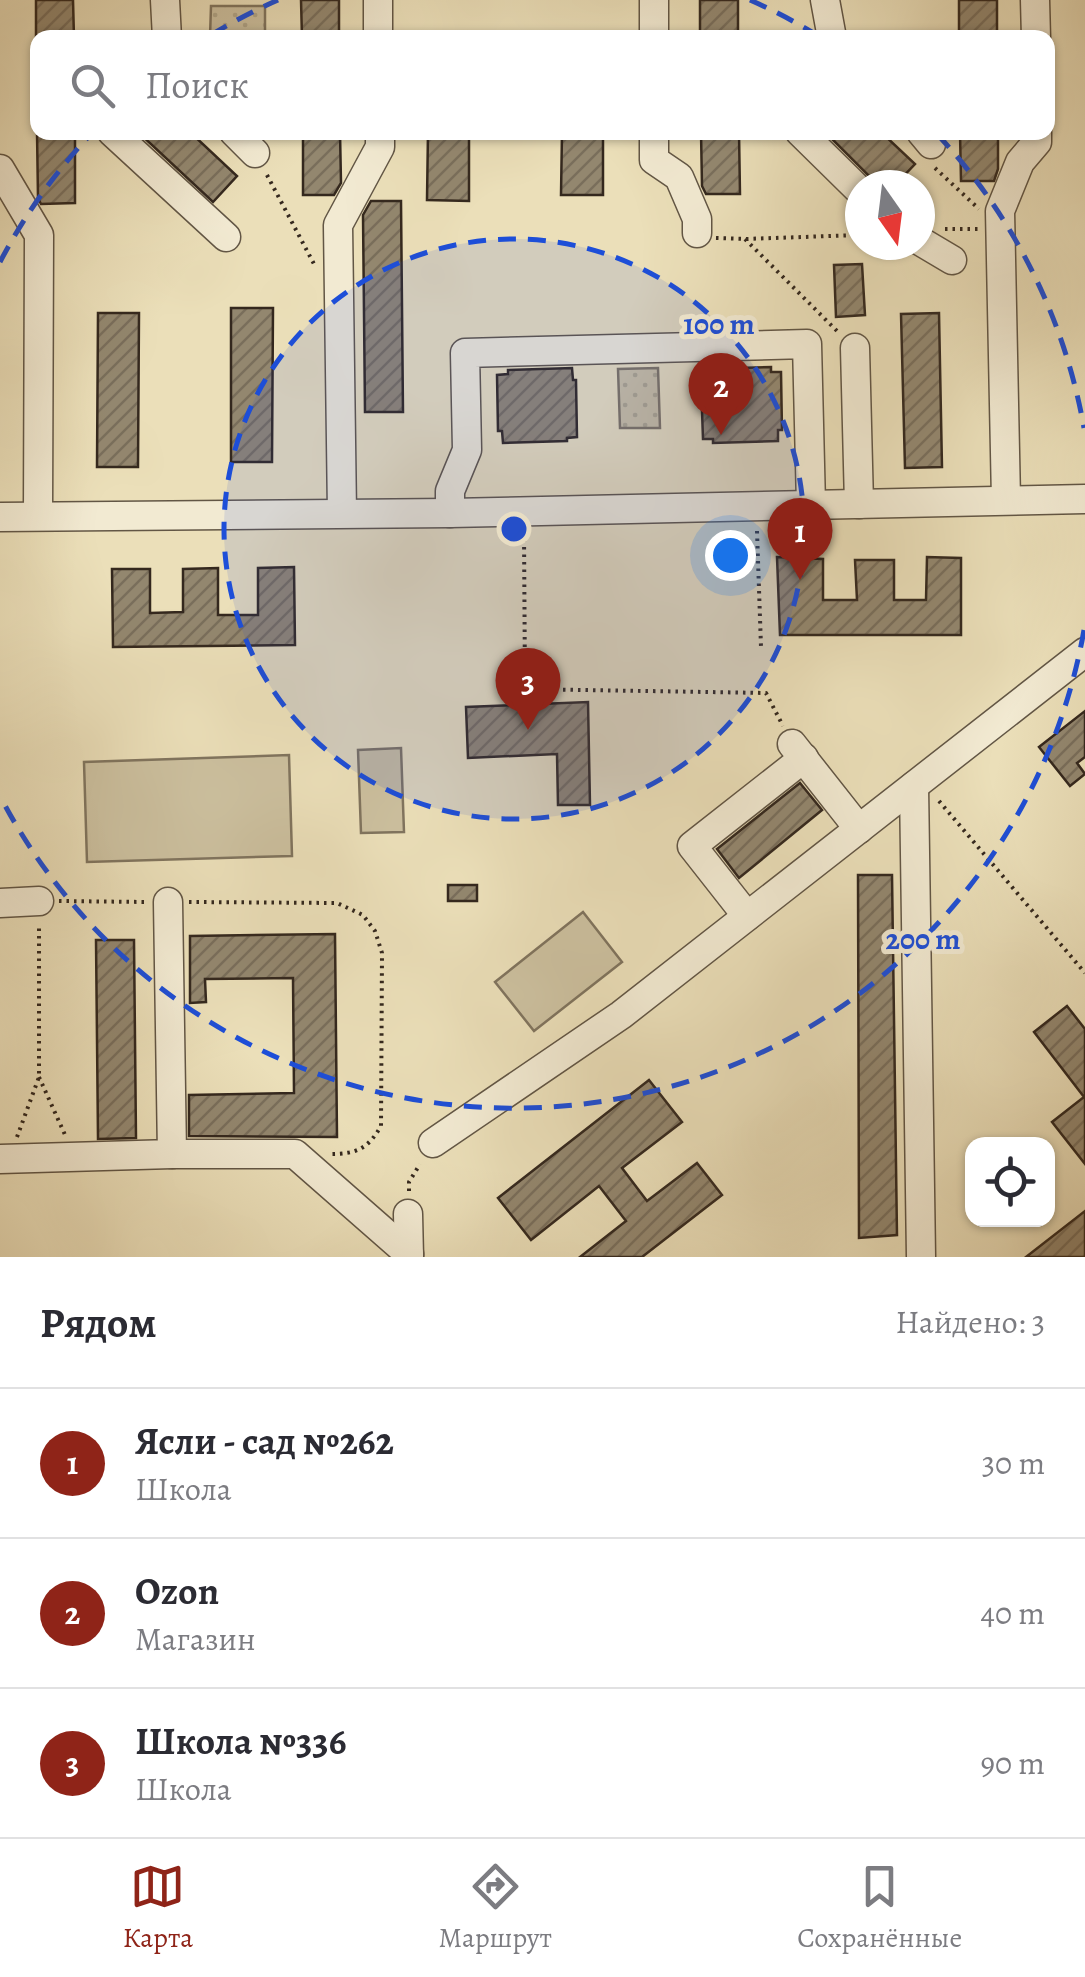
<!DOCTYPE html>
<html lang="ru">
<meta charset="utf-8">
<style>
:root{--surface:#fff;--page:#f7f7f7;--text:#2b2b33;--muted:#7c7c81;--line:#e1e1e2;--accent:#8f2418}
body{margin:0;font-family:Alegreya,serif;background:var(--page);color:var(--text)}
.controls{position:absolute;right:30px;bottom:30px;display:grid;overflow:hidden;border-radius:20px;box-shadow:0 2px 8px #0004}
.controls button{width:90px;height:90px;display:grid;place-items:center;padding:0;border:0;border-bottom:2px solid var(--line);background:var(--surface);color:var(--text);font:50px sans-serif}
.compass{position:absolute;left:845px;top:170px;width:90px;height:90px;border-radius:50%;background:var(--surface);box-shadow:0 2px 8px #0004;rotate:166deg}
.you{position:absolute;left:730px;top:555px;width:35px;height:35px;margin:-25px;border:8px solid #fff;border-radius:50%;background:#1a73e8;box-shadow:0 0 0 15px #1a73e833}
.badge{display:grid;place-items:center;width:65px;height:65px;border-radius:50%;background:var(--accent);color:#fff;font-size:32px;font-weight:700}
.pin{position:absolute;translate:-50% -82px;filter:drop-shadow(0 2px 5px #0008)}
.pin::after{content:'';position:absolute;top:52px;width:35px;height:30px;background:inherit;clip-path:polygon(0 0,100% 0,50% 100%)}
.list{margin:0;padding:0;list-style:none}
h2{display:flex;justify-content:space-between;align-items:center;height:130px;margin:0;padding:0 40px;font-size:42px}
h2 small{font-size:32px;font-weight:400;color:var(--muted)}
.list li{display:grid;grid-template-columns:65px 1fr auto;gap:30px;align-items:center;box-sizing:border-box;height:150px;padding:0 40px;border-top:2px solid var(--line)}
.list b{display:block;font-size:38px;white-space:nowrap}
.list p{margin:0;font-size:32px;white-space:nowrap;color:var(--muted)}
.list em{font-size:32px;font-style:normal;color:var(--muted)}
.icon{flex:none;width:55px;height:55px;fill:none;stroke:currentColor;stroke-width:2;stroke-linecap:round;stroke-linejoin:round}
.map{position:relative;flex:none;width:1085px;height:1257px;overflow:hidden}
.search{position:absolute;background:var(--surface);box-shadow:0 2px 8px #0004;left:30px;right:30px;top:30px;height:110px;display:flex;align-items:center;gap:25px;box-sizing:border-box;padding:0 35px;border-radius:20px;color:var(--muted);font-size:38px}
.sheet{height:580px;background:var(--surface)}
nav{display:flex;justify-content:space-around;align-items:center;box-sizing:border-box;height:140px;border-top:2px solid var(--line);background:var(--surface);font-size:28px;color:var(--muted)}
nav a{display:grid;justify-items:center;gap:5px}
nav .on{color:var(--accent)}
.map>svg:first-child{display:block}
.grass{fill:url(#grass-dots);stroke:#80745e;stroke-width:2.5}
.garden{fill:#ccc09f;stroke:#80745e;stroke-width:2.5}
.building{fill:url(#building-hatch);stroke:#34281e;stroke-width:2.5}
.lines{fill:none;stroke-linecap:round;stroke-linejoin:round}
.minor-casing{stroke:#625645;stroke-width:31}
.path{stroke:#34281e;stroke-width:4;stroke-dasharray:2.5 5;stroke-linecap:butt}
.minor{stroke:#f2ead2;stroke-width:28}
.ring{fill:none;stroke:#1d4ed8;stroke-width:5;stroke-dasharray:18 12}
.centre{fill:#1d4ed8;stroke:#f2ead2;stroke-width:5}
.ring-label{font-size:30px;text-anchor:middle;font-weight:bold;fill:#1d4ed8;stroke:#f2ead2;stroke-width:10;stroke-linejoin:round;paint-order:stroke}
</style>
<div class="map">
<svg width="1085" height="1257" viewBox="0 0 1085 1257">
<defs>
<pattern id="grass-dots" width="8" height="8" patternUnits="userSpaceOnUse" patternTransform="scale(2.5)"><rect width="8" height="8" fill="#ccc09f"/><path d="M2 2h.1M6 6h.1" fill="none" stroke="#b0a588" stroke-width="1.8" stroke-linecap="round"/></pattern>
<pattern id="building-hatch" width="6" height="6" patternUnits="userSpaceOnUse" patternTransform="scale(2.5)"><rect width="6" height="6" fill="#93876f"/><path d="M-1 1l2-2M0 6l6-6M5 7l2-2" fill="none" stroke="#796e5b"/></pattern>
</defs>
<rect width="100%" height="100%" fill="#ebdfb9"/>
<filter id="stains"><feTurbulence type="fractalNoise" baseFrequency=".002" numOctaves="4"/><feColorMatrix values="0 0 0 0 .2 0 0 0 0 .09 0 0 0 0 .02 0 0 0 .5 -.17"/></filter>
<radialGradient id="worn" r=".72"><stop offset=".6" stop-color="#630" stop-opacity="0"/><stop offset="1" stop-color="#630" stop-opacity=".3"/></radialGradient>
<g class="grass">
<path d="M 211,6 L 265,6 L 265,37 L 210,37 Z"/>
<path d="M 658,368 L 660,428 L 620,428 L 618,369 Z"/>
</g>
<g class="garden">
<path d="M 401,748 L 404,832 L 361,833 L 358,750 Z"/>
<path d="M 289,755 L 292,856 L 87,862 L 84,762 Z"/>
<path d="M 583,912 L 622,962 L 534,1031 L 495,982 Z"/>
</g>
<g class="building">
<path d="M 36,0 L 73,0 L 74,38 L 36,38 Z"/>
<path d="M 301,0 L 339,0 L 339,38 L 302,38 Z"/>
<rect x="700" y="0" width="38" height="38"/>
<rect x="959" y="0" width="38" height="38"/>
<path d="M 37,132 L 75,132 L 75,203 L 41,204 L 38,198 Z"/>
<path d="M 138,132 L 190,132 L 237,176 L 213,202 Z"/>
<path d="M 303,132 L 340,132 L 341,183 L 334,195 L 303,195 Z"/>
<path d="M 428,132 L 469,132 L 469,201 L 427,200 Z"/>
<path d="M 562,132 L 603,132 L 603,195 L 561,195 Z"/>
<path d="M 701,132 L 739,132 L 740,194 L 706,194 L 702,186 Z"/>
<path d="M 825,132 L 881,132 L 915,164 L 895,185 L 878,185 Z"/>
<path d="M 960,132 L 998,132 L 998,169 L 994,181 L 961,181 Z"/>
<path d="M 371,201 L 401,201 L 403,412 L 365,412 L 363,215 Z"/>
<path d="M 862,264 L 865,315 L 836,317 L 834,265 Z"/>
<path d="M 231,308 L 273,308 L 272,462 L 231,462 Z"/>
<path d="M 98,313 L 139,313 L 138,467 L 97,467 Z"/>
<path d="M 939,313 L 942,467 L 905,468 L 901,314 Z"/>
<path d="M 771,367 L 771,372 L 781,372 L 782,430 L 778,430 L 778,441 L 713,443 L 713,439 L 703,439 L 701,382 L 705,382 L 705,369 Z"/>
<path d="M 572,368 L 573,380 L 576,380 L 577,437 L 567,438 L 567,441 L 503,443 L 502,431 L 498,431 L 497,375 L 508,374 L 508,370 Z"/>
<path d="M 777,557 L 823,559 L 823,600 L 857,600 L 855,560 L 894,560 L 894,600 L 926,600 L 927,557 L 961,558 L 961,635 L 780,635 Z"/>
<path d="M 294,567 L 295,645 L 113,647 L 112,569 L 150,569 L 150,613 L 183,612 L 183,569 L 218,568 L 218,615 L 258,615 L 258,568 Z"/>
<path d="M 588,702 L 590,805 L 558,805 L 557,754 L 468,758 L 466,707 Z"/>
<path d="M 1085,711 L 1085,757 L 1077,763 L 1085,774 L 1070,786 L 1039,747 Z"/>
<path d="M 800,783 L 822,810 L 739,878 L 717,849 Z"/>
<path d="M 858,875 L 892,875 L 897,1235 L 859,1238 Z"/>
<rect x="448" y="885" width="29" height="16"/>
<path d="M 335,934 L 337,1137 L 189,1136 L 189,1095 L 294,1093 L 293,978 L 205,979 L 206,1002 L 190,1003 L 190,936 Z"/>
<path d="M 96,940 L 134,940 L 136,1138 L 98,1139 Z"/>
<path d="M 1067,1006 L 1085,1029 L 1085,1164 L 1052,1122 L 1084,1097 L 1034,1032 Z"/>
<path d="M 649,1080 L 682,1122 L 622,1168 L 647,1201 L 697,1163 L 722,1195 L 642,1257 L 580,1257 L 626,1221 L 599,1186 L 531,1240 L 498,1198 Z"/>
<path d="M 1085,1211 L 1085,1257 L 1026,1257 Z"/>
</g>
<g class="lines">
<defs>
<g id="minor">
<path d="M 165,0 L 167,38"/>
<path d="M 378,0 L 378,38"/>
<path d="M 654,0 L 654,38"/>
<path d="M 825,0 L 832,38"/>
<path d="M 1035,0 L 1036,38"/>
<path d="M 112,132 L 226,237"/>
<path d="M 234,132 L 255,153"/>
<path d="M 654,132 L 654,160 L 679,177 L 697,219 L 697,233"/>
<path d="M 800,132 L 860,191"/>
<path d="M 921,132 L 931,144"/>
<path d="M 0,169 L 39,235 L 38,516"/>
<path d="M 920,241 L 952,260"/>
<path d="M 855,348 L 859,504"/>
<path d="M 1006,500 L 1000,211 L 1020,162 L 1037,142 L 1037,132"/>
<path d="M 342,513 L 338,225 L 380,147 L 380,132"/>
<path d="M 450,513 L 450,491 L 467,450 L 465,353 L 807,344 L 811,505"/>
<path d="M 0,517 L 450,513 L 1085,499"/>
<path d="M 792,744 L 859,829"/>
<path d="M 914,786 L 921,1257"/>
<path d="M 0,903 L 39,901"/>
<path d="M 747,916 L 692,846 L 804,758"/>
<path d="M 433,1143 L 621,1015 L 1085,652"/>
<path d="M 172,1154 L 295,1154 L 409,1254"/>
<path d="M 0,1159 L 172,1154 L 168,902"/>
<path d="M 408,1214 L 409,1257"/>
</g>
</defs>
<use href="#minor" class="minor-casing"/>
<g class="path">
<path d="M 935,168 L 979,209"/>
<path d="M 267,175 L 314,264"/>
<path d="M 945,229 L 980,229"/>
<path d="M 716,238 L 745,239 L 860,235"/>
<path d="M 745,239 L 837,331"/>
<path d="M 757,531 L 761,647"/>
<path d="M 524,532 L 525,689 L 766,693 L 783,726"/>
<path d="M 939,801 L 1085,973"/>
<path d="M 59,901 L 145,902"/>
<path d="M 189,902 L 337,903 L 363,915 L 375,931 L 382,953 L 381,1126 C 368,1149 356,1154 330,1154"/>
<path d="M 39,1077 L 66,1137"/>
<path d="M 17,1137 L 39,1077 L 39,925"/>
<path d="M 409,1191 L 409,1182 L 420,1164"/>
</g>
<use href="#minor" class="minor"/>
</g>
<circle cx="514" cy="529" r="290" fill="#1d4ed8" fill-opacity=".12"/>
<g class="ring">
<circle cx="514" cy="529" r="290"/>
<path d="M1084 630A579 579 0 0 1 0 796M0 262A579 579 0 0 1 91 134M211 35A579 579 0 0 1 278 0M750 0A579 579 0 0 1 817 35M937 134A579 579 0 0 1 1084 428"/>
</g>
<circle cx="514" cy="529" r="15" class="centre"/>
<g class="ring-label">
<text x="719" y="334">100 m</text>
<text x="923" y="949">200 m</text>
</g>
<rect width="100%" height="100%" filter="url(#stains)"/>
<rect width="100%" height="100%" fill="url(#worn)"/>
</svg>
<div class="controls">
<button><svg class="icon" aria-label="locate" viewBox="0 0 24 24"><circle cx="12" cy="12" r="6"/><path d="M12 2v4M12 18v4M2 12h4M18 12h4"/></svg></button>
</div>
<svg class="compass" viewBox="-18 -18 36 36"><path d="M0-13l5 13h-10z" fill="#e53935"/><path d="M0 13l5-13h-10z" fill="#7c7c81"/></svg>
<div class="you"></div>
<div class="pin badge" style="left:800px;top:580px">1</div>
<div class="pin badge" style="left:721px;top:435px">2</div>
<div class="pin badge" style="left:528px;top:730px">3</div>
<div class="search"><svg class="icon" aria-label="search" viewBox="0 0 24 24"><circle cx="10" cy="10" r="6"/><path d="M15 15l6 6"/></svg>Поиск</div>
</div>
<section class="sheet">
<h2>Рядом<small>Найдено: 3</small></h2>
<ul class="list">
<li><span class="badge">1</span><div><b>Ясли - сад №262</b><p>Школа</p></div><em>30 m</em></li>
<li><span class="badge">2</span><div><b>Ozon</b><p>Магазин</p></div><em>40 m</em></li>
<li><span class="badge">3</span><div><b>Школа №336</b><p>Школа</p></div><em>90 m</em></li>
</ul>
</section>
<nav>
<a class="on"><svg class="icon" aria-label="map" viewBox="0 0 24 24"><path d="M3 6l6-2 6 2 6-2v14l-6 2-6-2-6 2zM9 4v14M15 6v14"/></svg>Карта</a>
<a><svg class="icon" aria-label="directions" viewBox="0 0 24 24"><path d="M12 3l9 9-9 9-9-9zM9 14v-3h6M13 9l2 2-2 2"/></svg>Маршрут</a>
<a><svg class="icon" aria-label="saved" viewBox="0 0 24 24"><path d="M7 4h10v16l-5-4-5 4z"/></svg>Сохранённые</a>
</nav>
